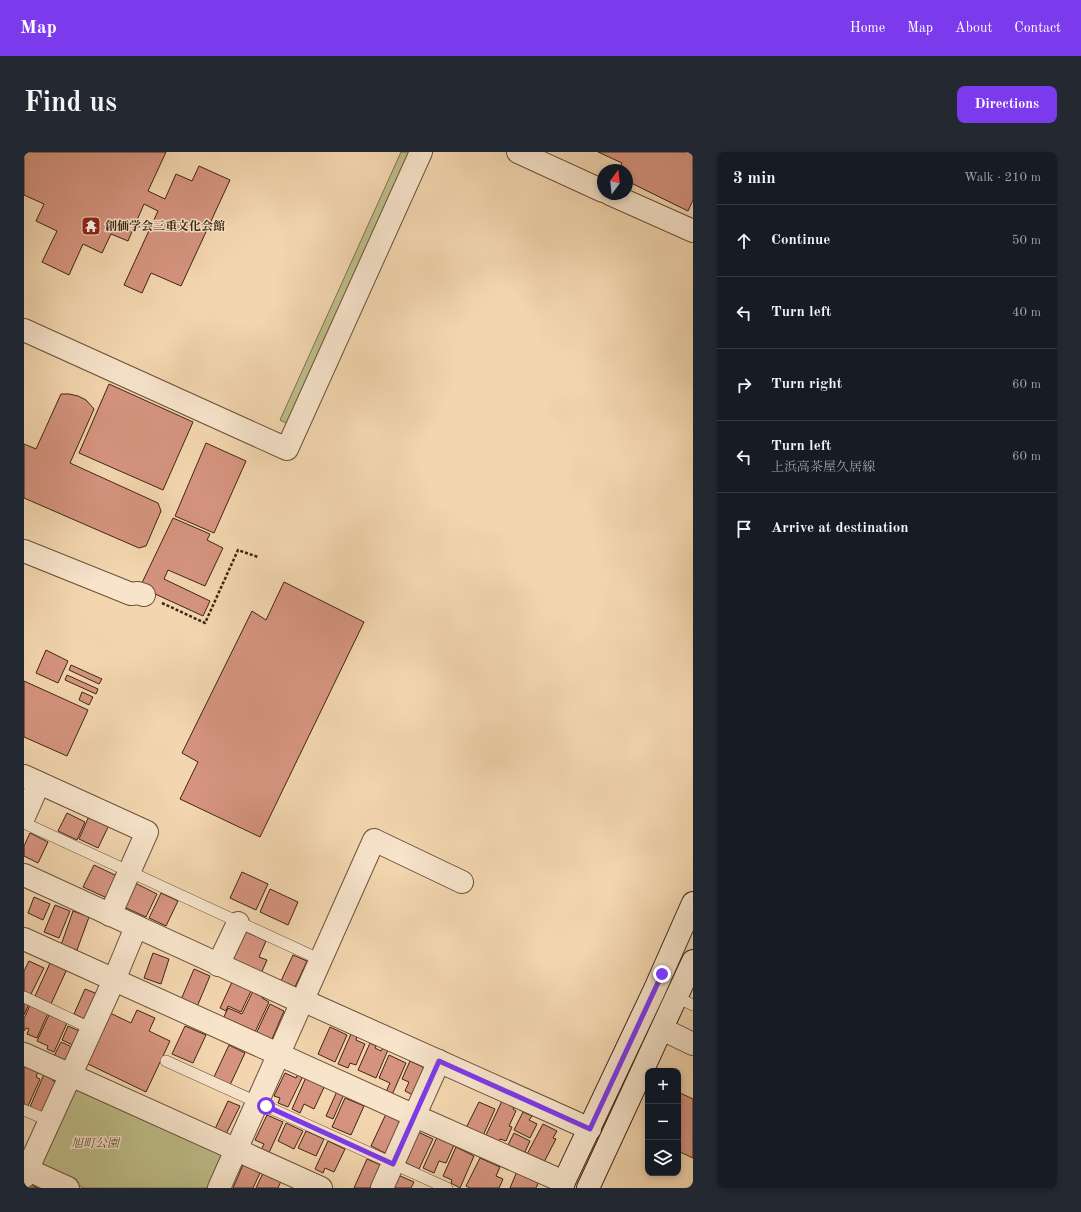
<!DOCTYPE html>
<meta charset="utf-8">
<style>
:root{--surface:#171b24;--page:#242831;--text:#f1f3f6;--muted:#9ea1a6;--line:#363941;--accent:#7c3aed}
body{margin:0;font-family:"Old Standard TT","Noto Serif JP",serif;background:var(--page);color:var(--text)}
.controls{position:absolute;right:12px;bottom:12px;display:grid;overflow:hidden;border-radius:8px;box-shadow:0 2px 6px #0003}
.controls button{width:36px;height:36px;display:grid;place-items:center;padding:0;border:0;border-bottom:1px solid var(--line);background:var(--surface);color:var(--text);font:20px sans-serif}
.compass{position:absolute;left:573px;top:12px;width:36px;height:36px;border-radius:50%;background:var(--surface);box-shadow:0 2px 6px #0003;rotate:15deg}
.stop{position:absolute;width:12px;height:12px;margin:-9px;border:3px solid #7c3aed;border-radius:50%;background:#fff}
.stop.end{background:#7c3aed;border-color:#fff;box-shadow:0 1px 4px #0008}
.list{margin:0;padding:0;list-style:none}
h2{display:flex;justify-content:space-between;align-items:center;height:52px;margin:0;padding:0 16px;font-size:17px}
h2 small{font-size:13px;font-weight:400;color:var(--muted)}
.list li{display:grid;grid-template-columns:26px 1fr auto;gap:12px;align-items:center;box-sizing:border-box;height:72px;padding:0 16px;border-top:1px solid var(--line)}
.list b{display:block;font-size:15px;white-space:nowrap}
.list p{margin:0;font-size:13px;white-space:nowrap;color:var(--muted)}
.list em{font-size:13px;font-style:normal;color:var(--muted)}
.icon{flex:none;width:22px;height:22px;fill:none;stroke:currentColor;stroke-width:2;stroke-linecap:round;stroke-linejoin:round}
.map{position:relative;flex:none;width:669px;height:1036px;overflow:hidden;border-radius:8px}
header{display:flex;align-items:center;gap:24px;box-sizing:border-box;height:56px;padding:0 20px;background:var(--accent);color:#fff}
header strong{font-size:19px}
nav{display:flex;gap:22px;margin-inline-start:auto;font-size:14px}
.intro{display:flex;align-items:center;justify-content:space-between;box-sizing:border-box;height:96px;padding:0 24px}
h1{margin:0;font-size:28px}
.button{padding:10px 18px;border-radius:8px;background:var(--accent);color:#fff;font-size:14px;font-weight:700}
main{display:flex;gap:24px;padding:0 24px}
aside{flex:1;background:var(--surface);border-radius:8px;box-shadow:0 2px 6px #0003}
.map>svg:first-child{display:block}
.green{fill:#bdbd89;stroke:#7e714d}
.building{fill:#d69480;stroke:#3f2511}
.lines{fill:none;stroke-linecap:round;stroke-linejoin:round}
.service-casing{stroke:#6c5138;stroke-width:12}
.minor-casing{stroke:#6c5138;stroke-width:24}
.tertiary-casing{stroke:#6c5138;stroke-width:24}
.secondary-casing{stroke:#3f2511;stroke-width:24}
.path{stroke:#3f2511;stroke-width:2.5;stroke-dasharray:3 2;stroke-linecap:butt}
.service{stroke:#f7e4cb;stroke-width:11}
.minor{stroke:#f7e4cb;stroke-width:22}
.tertiary{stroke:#f7e4cb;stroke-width:22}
.secondary{stroke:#f7e4cb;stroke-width:22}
.route{stroke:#7c3aed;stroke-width:5}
.labels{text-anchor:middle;stroke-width:3;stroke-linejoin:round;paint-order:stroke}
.poi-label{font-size:12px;font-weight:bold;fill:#3f2511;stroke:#f7e4cb;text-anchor:start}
.park-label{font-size:12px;font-style:italic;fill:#5e4b2f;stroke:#f7e4cb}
</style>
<header>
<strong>Map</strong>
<nav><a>Home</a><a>Map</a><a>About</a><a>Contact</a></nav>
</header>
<div class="intro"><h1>Find us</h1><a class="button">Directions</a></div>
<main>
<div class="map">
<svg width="669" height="1036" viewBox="0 0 669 1036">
<rect width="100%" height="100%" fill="#f3d6af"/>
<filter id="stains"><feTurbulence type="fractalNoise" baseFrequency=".005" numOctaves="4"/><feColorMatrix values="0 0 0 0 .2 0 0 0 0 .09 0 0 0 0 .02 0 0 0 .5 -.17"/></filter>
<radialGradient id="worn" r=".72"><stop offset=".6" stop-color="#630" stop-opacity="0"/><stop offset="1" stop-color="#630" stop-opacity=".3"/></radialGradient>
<g class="green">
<path d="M 377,0 L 387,0 L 264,272 L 256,268 Z"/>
<path d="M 49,932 L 194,996 L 197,1006 L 183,1036 L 60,1036 L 11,1014 Z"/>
</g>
<g class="building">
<path d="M 0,0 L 142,0 L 124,39 L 141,47 L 152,22 L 168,29 L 175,14 L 206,28 L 157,134 L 127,121 L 118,141 L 100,133 L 134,59 L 120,52 L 104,89 L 87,82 L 78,101 L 59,92 L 45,123 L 18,110 L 33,79 L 12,69 L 20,52 L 0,43 Z"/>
<path d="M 574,0 L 669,0 L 669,48 L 664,59 L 603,29 L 603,18 L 595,18 L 598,11 Z"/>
<path d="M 85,232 L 169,270 L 139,338 L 55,301 Z"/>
<path d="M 37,242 L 45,242 L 54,244 L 62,248 L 70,257 L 46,311 L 134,351 L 137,359 L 122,394 L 115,396 L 0,346 L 0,292 L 12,297 Z"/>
<path d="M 182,291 L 222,309 L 190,381 L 151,364 Z"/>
<path d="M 149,366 L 186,382 L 183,388 L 199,396 L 181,434 L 144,418 L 140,427 L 186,449 L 179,464 L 116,435 Z"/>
<path d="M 260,430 L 340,470 L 236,685 L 156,647 L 174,610 L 158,601 L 228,459 L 242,468 Z"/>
<path d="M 22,498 L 44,509 L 34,531 L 12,521 Z"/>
<path d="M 47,513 L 78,527 L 75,532 L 45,518 Z"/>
<path d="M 43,523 L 74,537 L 72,542 L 41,528 Z"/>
<path d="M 0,529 L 64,558 L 43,604 L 0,585 Z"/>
<path d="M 58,540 L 69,545 L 65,553 L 55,548 Z"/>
<path d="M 43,661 L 61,670 L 53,688 L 34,679 Z"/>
<path d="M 66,662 L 86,671 L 74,696 L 55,687 Z"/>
<path d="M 6,681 L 24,690 L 14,711 L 0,704 L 0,694 Z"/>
<path d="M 70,713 L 93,724 L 83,746 L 59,735 Z"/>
<path d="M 218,720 L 244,732 L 232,758 L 206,746 Z"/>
<path d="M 111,731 L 133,742 L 122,765 L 100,755 Z"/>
<path d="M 246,737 L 274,750 L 264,773 L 236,760 Z"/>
<path d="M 137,741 L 154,749 L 142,774 L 125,766 Z"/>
<path d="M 10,745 L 26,752 L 19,768 L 4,761 Z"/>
<path d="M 31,753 L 46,759 L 35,786 L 20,780 Z"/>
<path d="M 49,759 L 65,765 L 53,798 L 37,793 Z"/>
<path d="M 218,778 L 242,789 L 235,805 L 243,808 L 235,826 L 205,806 Z"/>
<path d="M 129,801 L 145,807 L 137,832 L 120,826 Z"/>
<path d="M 269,803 L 283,809 L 271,835 L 257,829 Z"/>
<path d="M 5,809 L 20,816 L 7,842 L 0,839 L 0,819 Z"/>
<path d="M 27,809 L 43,817 L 27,852 L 11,844 Z"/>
<path d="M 170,817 L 186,824 L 172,857 L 156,850 Z"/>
<path d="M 208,830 L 227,839 L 217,860 L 204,854 L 202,859 L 196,856 Z"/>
<path d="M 61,837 L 76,843 L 65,869 L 50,862 Z"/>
<path d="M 229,839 L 239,843 L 238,846 L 245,850 L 231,880 L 198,869 L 204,856 L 218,862 Z"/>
<path d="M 0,850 L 5,852 L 0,863 Z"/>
<path d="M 246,852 L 260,859 L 248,887 L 237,882 L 235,885 L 231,884 Z"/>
<path d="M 6,853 L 24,861 L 13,886 L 3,882 L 5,877 L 2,876 L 0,879 L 0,867 Z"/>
<path d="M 113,858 L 131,866 L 125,879 L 146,889 L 122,940 L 60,910 L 84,860 L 107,871 Z"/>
<path d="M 25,863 L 43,871 L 30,900 L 23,897 L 24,894 L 13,889 Z"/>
<path d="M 44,874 L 60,881 L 53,895 L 38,888 Z"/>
<path d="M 161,874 L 182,883 L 169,911 L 148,902 Z"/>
<path d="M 306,875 L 323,883 L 311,910 L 294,902 Z"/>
<path d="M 327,882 L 333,884 L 332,888 L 341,892 L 332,913 L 326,911 L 324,916 L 314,912 Z"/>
<path d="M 37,890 L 52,897 L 44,915 L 28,908 Z"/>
<path d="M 346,891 L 352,894 L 351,896 L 357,899 L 359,896 L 364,898 L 352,926 L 334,918 Z"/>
<path d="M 205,893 L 221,901 L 206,933 L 190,925 Z"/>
<path d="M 365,903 L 382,911 L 367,945 L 361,942 L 366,931 L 355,926 Z"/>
<path d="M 386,909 L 403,917 L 391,944 L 381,939 L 385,930 L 378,927 Z"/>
<path d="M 2,912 L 15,917 L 12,925 L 16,927 L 4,954 L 0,952 L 0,916 Z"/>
<path d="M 21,920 L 30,924 L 28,928 L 37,933 L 23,963 L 6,955 Z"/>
<path d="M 275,920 L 280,922 L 264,955 L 254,951 L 256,946 L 250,944 L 261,921 L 272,926 Z"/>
<path d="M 283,923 L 302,931 L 290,957 L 280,952 L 276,961 L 268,957 Z"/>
<path d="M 314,937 L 321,940 L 309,967 L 302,964 Z"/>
<path d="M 654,940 L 669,947 L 669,1006 L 654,999 Z"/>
<path d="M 321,946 L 340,954 L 327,983 L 308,975 Z"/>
<path d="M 204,949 L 216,954 L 202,982 L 191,977 Z"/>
<path d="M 478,949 L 490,955 L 489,957 L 492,959 L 485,974 L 488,975 L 482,989 L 476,987 L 475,989 L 462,983 Z"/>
<path d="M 455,950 L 471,957 L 458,986 L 441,978 Z"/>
<path d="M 499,960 L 508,964 L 505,968 L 513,972 L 506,986 L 490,978 Z"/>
<path d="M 362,962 L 378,969 L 363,1002 L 347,994 Z"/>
<path d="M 243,963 L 259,970 L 244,1003 L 236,1000 L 240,992 L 231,988 Z"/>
<path d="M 262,971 L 279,979 L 270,997 L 254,989 Z"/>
<path d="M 519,972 L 533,979 L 529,986 L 532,987 L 519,1012 L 502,1004 Z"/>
<path d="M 282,979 L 300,987 L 292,1004 L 274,996 Z"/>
<path d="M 394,980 L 409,987 L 395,1017 L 380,1010 Z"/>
<path d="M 490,981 L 506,989 L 500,1002 L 483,995 Z"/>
<path d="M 414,983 L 431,991 L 422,1011 L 415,1009 L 410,1021 L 399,1016 Z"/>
<path d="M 304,989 L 321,997 L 310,1020 L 301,1016 L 299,1021 L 291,1017 Z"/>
<path d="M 432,995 L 450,1004 L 436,1036 L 427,1031 L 428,1028 L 419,1024 Z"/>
<path d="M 456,1006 L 476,1015 L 472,1024 L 479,1027 L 475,1036 L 446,1036 L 442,1034 Z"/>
<path d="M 343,1007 L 359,1014 L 351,1033 L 348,1031 L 346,1036 L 330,1036 Z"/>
<path d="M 219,1013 L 236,1021 L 229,1036 L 209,1036 Z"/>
<path d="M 494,1017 L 516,1027 L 512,1036 L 486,1036 Z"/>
<path d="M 239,1021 L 257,1029 L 254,1036 L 232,1036 Z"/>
<path d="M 374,1023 L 390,1030 L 387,1036 L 368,1036 Z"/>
<path d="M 5,1032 L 14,1036 L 3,1036 Z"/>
</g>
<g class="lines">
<defs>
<g id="service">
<path d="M 0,671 L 297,808"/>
<path d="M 0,845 L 68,877"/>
<path d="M 652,845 L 669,853"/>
<path d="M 142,909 L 423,1036"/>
<path d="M 0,958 L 26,969"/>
</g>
<g id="minor">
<path d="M 0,399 L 107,442 L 114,441 L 120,443"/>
<path d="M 0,624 L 123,680 L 86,763"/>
<path d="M 0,665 L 15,631"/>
<path d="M 0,723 L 277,850 L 287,852 L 566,977"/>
<path d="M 0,787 L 391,964 L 540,1030"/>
<path d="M 194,813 L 214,771"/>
<path d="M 638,877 L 669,892"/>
<path d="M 0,902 L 297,1036"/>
<path d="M 0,1016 L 44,1036"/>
<path d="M 0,1025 L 90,828 L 112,775"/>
<path d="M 195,1036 L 350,688 L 438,730"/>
<path d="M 358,1036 L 415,909"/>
</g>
<g id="tertiary">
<path d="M 494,0 L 579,39"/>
<path d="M 586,42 L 669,79"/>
<path d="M 0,178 L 263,297 L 397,0"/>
</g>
<g id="secondary">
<path d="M 537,1036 L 630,839 L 669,751"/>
<path d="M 564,1036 L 669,809"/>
</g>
</defs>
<use href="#service" class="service-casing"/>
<use href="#minor" class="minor-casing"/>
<use href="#tertiary" class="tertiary-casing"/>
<use href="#secondary" class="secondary-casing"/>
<path class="path" d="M 138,451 L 181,471 L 214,398 L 234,405"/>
<use href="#service" class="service"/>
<use href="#minor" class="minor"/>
<use href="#tertiary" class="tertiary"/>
<use href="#secondary" class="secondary"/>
</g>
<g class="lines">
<path class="route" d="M 242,954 L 369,1012 L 415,909 L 566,977 L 638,822"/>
</g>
<defs>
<symbol id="temple-square" viewBox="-11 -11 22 22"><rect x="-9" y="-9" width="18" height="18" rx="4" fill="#8f2418" stroke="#f7e4cb"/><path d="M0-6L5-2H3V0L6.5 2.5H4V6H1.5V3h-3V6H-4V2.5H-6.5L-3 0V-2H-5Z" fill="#fff"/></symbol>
</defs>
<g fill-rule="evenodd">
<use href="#temple-square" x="56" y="63" width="22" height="22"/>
</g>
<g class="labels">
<g class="poi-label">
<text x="81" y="78">創価学会三重文化会館</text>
</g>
<g class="park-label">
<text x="71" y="995">旭町公園</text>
</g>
</g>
<rect width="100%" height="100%" filter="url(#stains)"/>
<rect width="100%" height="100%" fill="url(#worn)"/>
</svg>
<div class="controls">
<button>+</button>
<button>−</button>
<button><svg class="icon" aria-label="layers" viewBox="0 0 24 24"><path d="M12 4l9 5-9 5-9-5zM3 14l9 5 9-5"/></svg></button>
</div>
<svg class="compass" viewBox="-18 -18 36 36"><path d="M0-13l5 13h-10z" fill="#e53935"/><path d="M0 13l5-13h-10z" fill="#9ea1a6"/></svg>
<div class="stop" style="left:242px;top:954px"></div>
<div class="stop end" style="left:638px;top:822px"></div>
</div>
<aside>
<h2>3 min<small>Walk · 210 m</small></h2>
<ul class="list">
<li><svg class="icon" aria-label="ahead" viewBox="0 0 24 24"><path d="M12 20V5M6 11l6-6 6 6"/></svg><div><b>Continue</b></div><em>50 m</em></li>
<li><svg class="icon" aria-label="left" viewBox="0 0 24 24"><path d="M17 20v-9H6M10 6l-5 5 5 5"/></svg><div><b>Turn left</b></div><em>40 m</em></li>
<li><svg class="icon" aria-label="right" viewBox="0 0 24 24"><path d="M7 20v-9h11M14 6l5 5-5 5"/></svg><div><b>Turn right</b></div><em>60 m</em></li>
<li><svg class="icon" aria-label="left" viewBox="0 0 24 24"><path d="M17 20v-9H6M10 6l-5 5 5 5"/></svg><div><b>Turn left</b><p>上浜高茶屋久居線</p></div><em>60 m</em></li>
<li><svg class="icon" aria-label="arrive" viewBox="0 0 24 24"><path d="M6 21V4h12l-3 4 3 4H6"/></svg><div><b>Arrive at destination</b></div></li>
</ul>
</aside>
</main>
